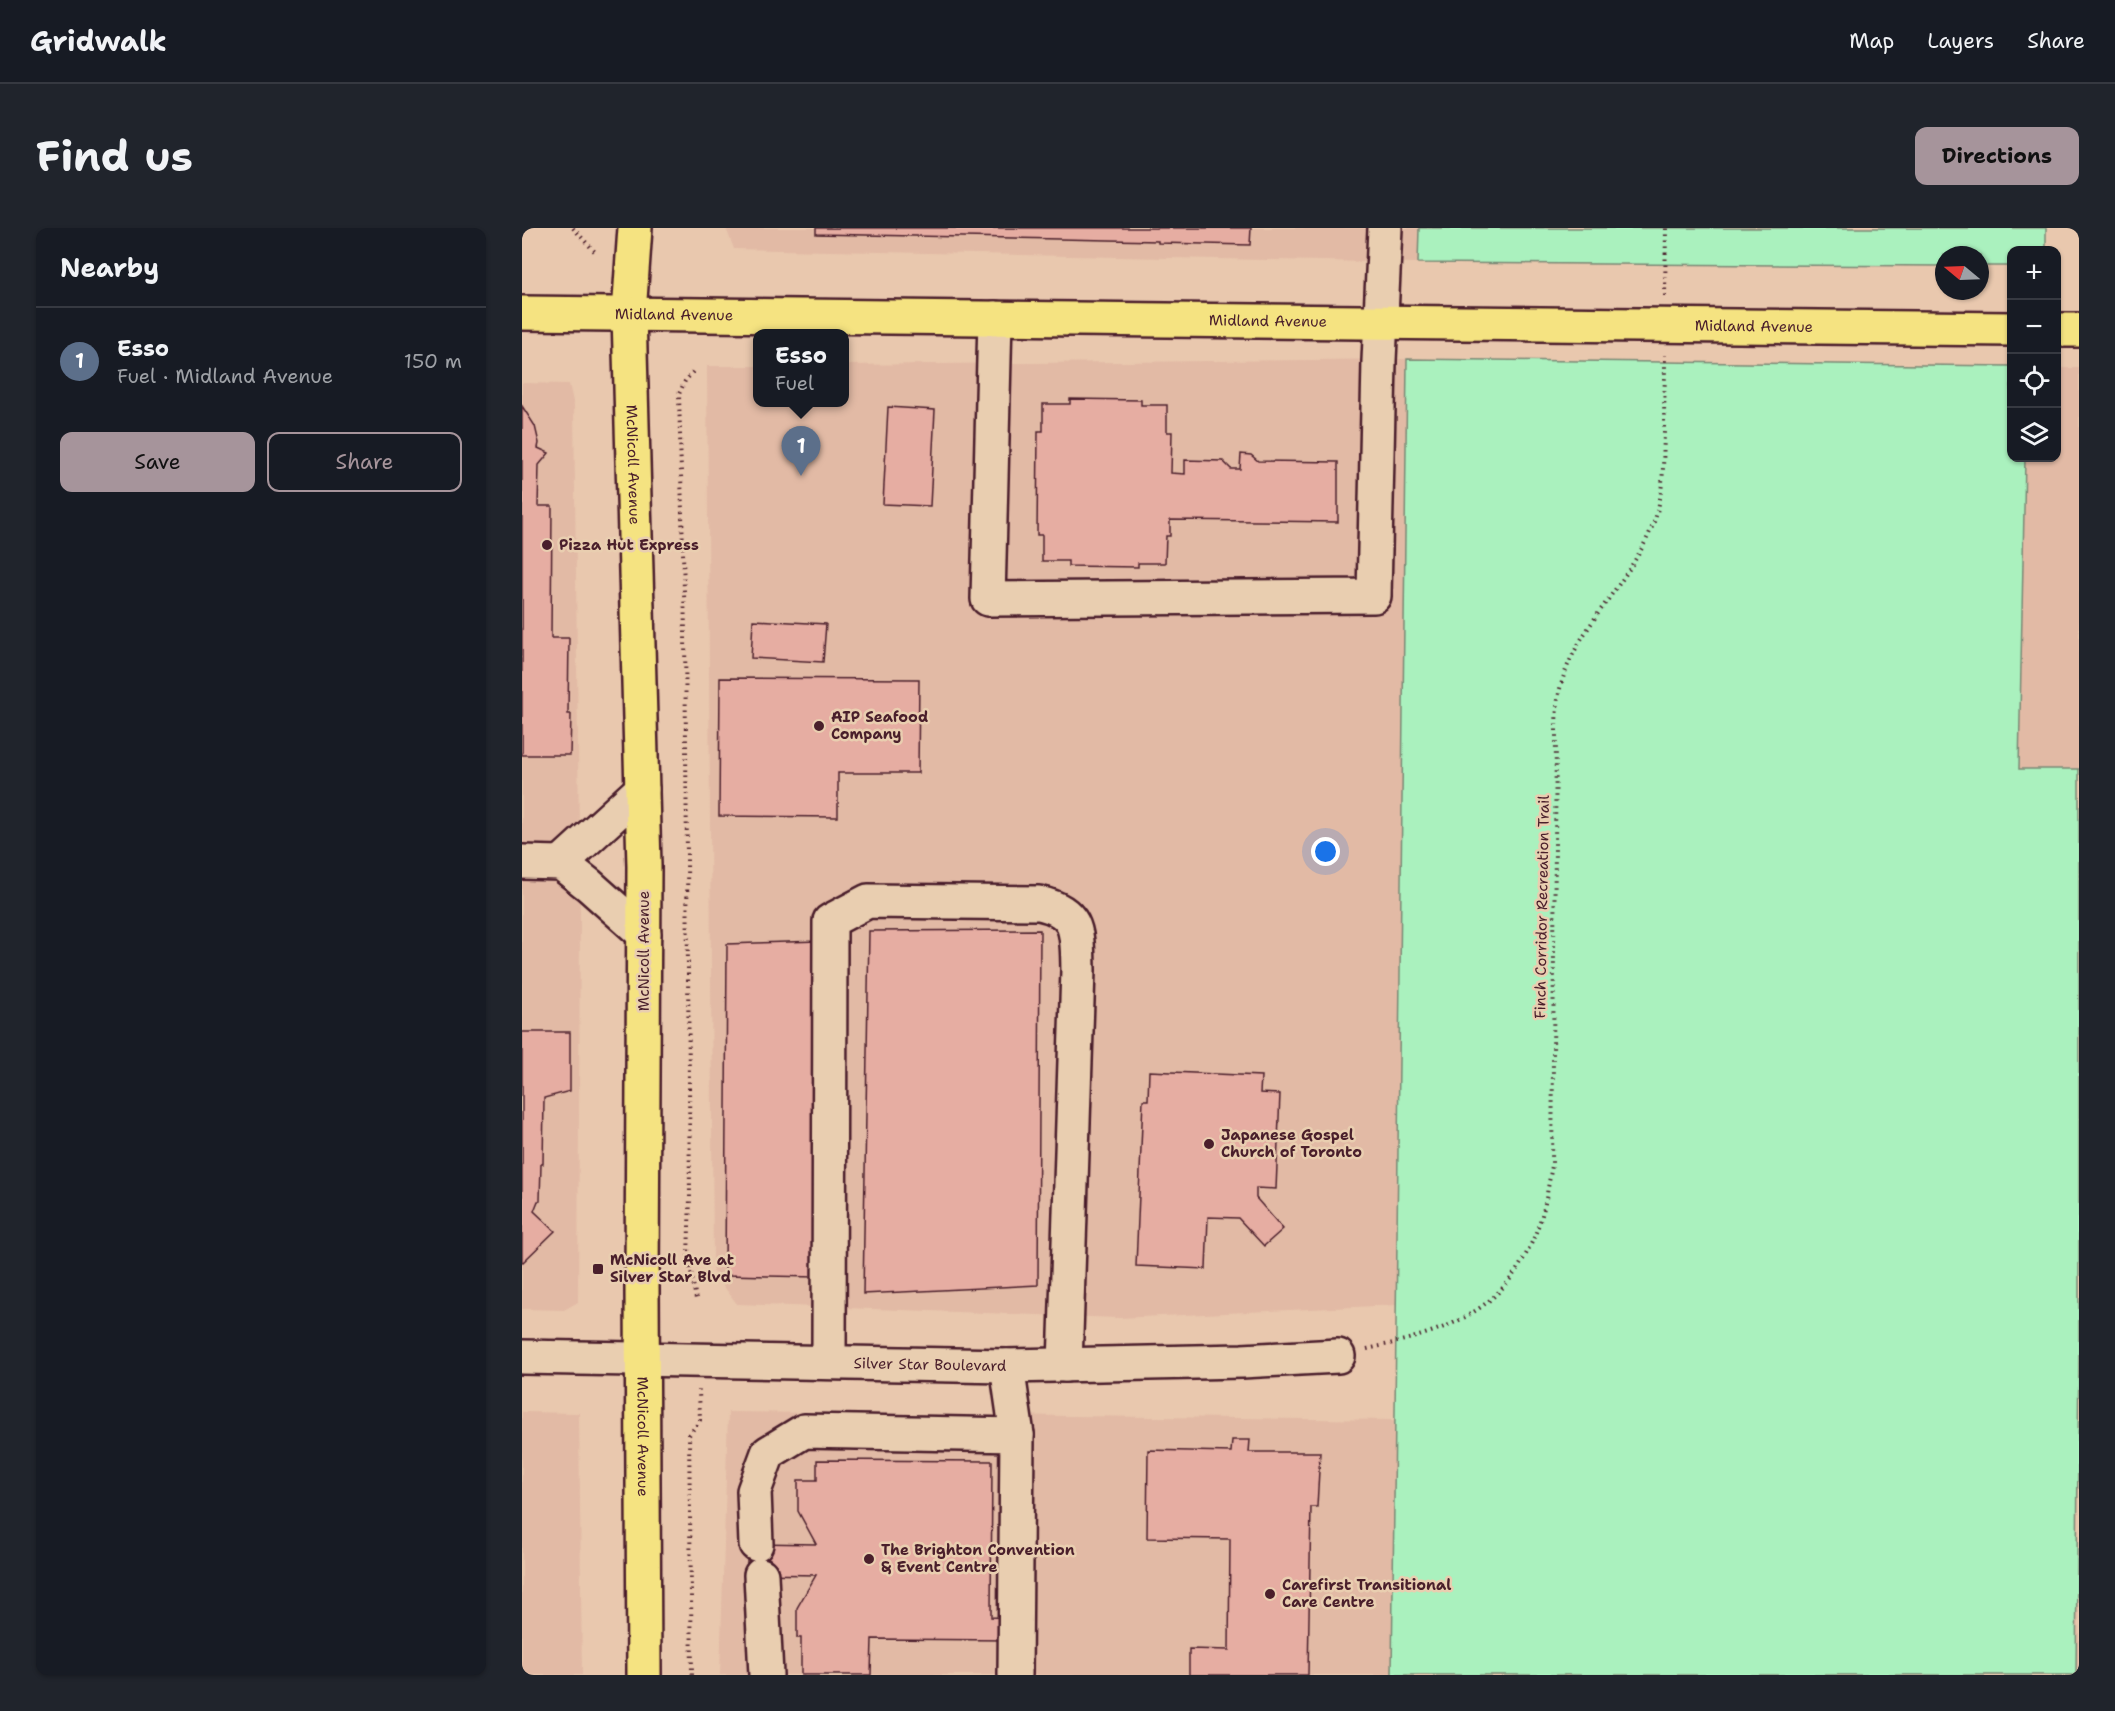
<!DOCTYPE html>
<meta charset="utf-8">
<style>
:root{--surface:#171b24;--page:#20242c;--text:#f1f3f6;--muted:#9ea1a6;--line:#363941;--accent:#a6949b}
body{margin:0;font-family:"Shantell Sans",sans-serif;background:var(--page);color:var(--text)}
.controls{position:absolute;right:18px;top:18px;display:grid;overflow:hidden;border-radius:12px;box-shadow:0 2px 4px #0004}
.controls button{width:54px;height:54px;display:grid;place-items:center;padding:0;border:0;border-bottom:2px solid var(--line);background:var(--surface);color:var(--text);font:30px sans-serif}
.compass{position:absolute;left:1413px;top:18px;width:54px;height:54px;border-radius:50%;background:var(--surface);box-shadow:0 2px 4px #0004;rotate:289deg}
.you{position:absolute;left:804px;top:624px;width:21px;height:21px;margin:-15px;border:4px solid #fff;border-radius:50%;background:#1a73e8;box-shadow:0 0 0 9px #1a73e833}
.badge{display:grid;place-items:center;width:39px;height:39px;border-radius:50%;background:var(--accent);color:#fff;font-size:20px;font-weight:700}
.pin{position:absolute;translate:-50% -50px;filter:drop-shadow(0 2px 3px #0008)}
.pin::after{content:'';position:absolute;top:32px;width:21px;height:18px;background:inherit;clip-path:polygon(0 0,100% 0,50% 100%)}
.popup{position:absolute;left:231px;top:101px;width:96px;height:78px;box-sizing:border-box;display:grid;place-content:center;border-radius:12px;background:var(--surface);filter:drop-shadow(0 2px 4px #0005);font-size:20px;white-space:nowrap;color:var(--muted)}
.popup b{font-size:22px;color:var(--text)}
.popup::after{content:'';position:absolute;left:50%;top:100%;margin-left:-12px;border:12px solid transparent;border-top-color:var(--surface)}
.list{margin:0;padding:0;list-style:none}
h2{display:flex;justify-content:space-between;align-items:center;height:78px;margin:0;padding:0 24px;font-size:26px}
h2 small{font-size:20px;font-weight:400;color:var(--muted)}
.list li{display:grid;grid-template-columns:39px 1fr auto;gap:18px;align-items:center;box-sizing:border-box;height:108px;padding:0 24px;border-top:2px solid var(--line)}
.list b{display:block;font-size:22px;white-space:nowrap}
.list p{margin:0;font-size:20px;white-space:nowrap;color:var(--muted)}
.list em{font-size:20px;font-style:normal;color:var(--muted)}
.actions{display:flex;gap:12px;padding:18px 24px}
.actions a{flex:1;padding:14px 0;border:2px solid var(--accent);border-radius:12px;text-align:center;font-size:21px;color:var(--accent)}
.actions .main{background:var(--accent);color:#111}
.icon{flex:none;width:33px;height:33px;fill:none;stroke:currentColor;stroke-width:2;stroke-linecap:round;stroke-linejoin:round}
.map{position:relative;flex:none;width:1557px;height:1447px;overflow:hidden;border-radius:12px}
header{display:flex;align-items:center;gap:36px;box-sizing:border-box;height:84px;padding:0 30px;background:var(--surface);border-bottom:2px solid var(--line)}
header strong{font-size:28px}
nav{display:flex;gap:33px;margin-inline-start:auto;font-size:21px}
.intro{display:flex;align-items:center;justify-content:space-between;box-sizing:border-box;height:144px;padding:0 36px}
h1{margin:0;font-size:42px}
.button{padding:15px 27px;border-radius:12px;background:var(--accent);color:#111;font-size:21px;font-weight:700}
main{display:flex;gap:36px;padding:0 36px}
aside{flex:1;background:var(--surface);border-radius:12px;box-shadow:0 2px 4px #0004}
.map>svg:first-child{display:block}
.built{fill:#e2baa5}
.green{fill:#aaf1be;stroke:#7a8874;stroke-width:1.5}
.building{fill:#e6ada2;stroke:#4a1f2b;stroke-width:1.5}
.lines{fill:none;stroke-linecap:round;stroke-linejoin:round}
.minor-casing{stroke:#4a1f2b;stroke-width:38}
.major-casing{stroke:#4a1f2b;stroke-width:38}
.path{stroke:#4a1f2b;stroke-width:4;stroke-dasharray:1.5 4.5;stroke-linecap:butt}
.minor{stroke:#e9ceb0;stroke-width:33}
.major{stroke:#f5e381;stroke-width:33}
.poi-dot{fill:#4a1f2b;stroke:#e9ceb0;stroke-width:2}
.labels{text-anchor:middle;stroke-width:5;stroke-linejoin:round;paint-order:stroke}
.street-label{font-size:15px;fill:#4a1f2b;stroke:#e9ceb0}
.poi-label{font-size:15px;font-weight:bold;fill:#4a1f2b;stroke:#e9ceb0;text-anchor:start}
</style>
<header>
<strong>Gridwalk</strong>
<nav><a>Map</a><a>Layers</a><a>Share</a></nav>
</header>
<div class="intro"><h1>Find us</h1><a class="button">Directions</a></div>
<main>
<aside>
<h2>Nearby<small></small></h2>
<ul class="list">
<li><span class="badge" style="background:#5c6f8a">1</span><div><b>Esso</b><p>Fuel · Midland Avenue</p></div><em>150 m</em></li>
</ul>
<div class="actions"><a class="main">Save</a><a>Share</a></div>
</aside>
<div class="map">
<svg width="1557" height="1447" viewBox="0 0 1557 1447">
<rect width="100%" height="100%" fill="#e9c8ae"/>
<filter id="ink" filterUnits="userSpaceOnUse"><feTurbulence type="fractalNoise" baseFrequency=".0167" numOctaves="2"/><feDisplacementMap in="SourceGraphic" scale="12" xChannelSelector="R" yChannelSelector="G"/><feConvolveMatrix kernelMatrix="1 2 1 2 8 2 1 2 1" color-interpolation-filters="sRGB"/></filter>
<g filter="url(#ink)">
<g class="built">
<path d="M 204,0 L 897,0 L 896,35 L 212,21 Z"/>
<path d="M 885,131 L 875,1077 L 597,1090 L 215,1076 L 191,1044 L 185,138 L 235,138 L 236,174 L 322,174 L 323,137 Z"/>
<path d="M 1535,140 L 1557,140 L 1557,541 L 1497,541 L 1503,230 L 1534,230 Z"/>
<path d="M 0,155 L 47,156 L 52,178 L 58,688 L 56,1074 L 42,1082 L 0,1081 Z"/>
<path d="M 1557,1162 L 1557,1447 L 1554,1447 Z"/>
<path d="M 0,1184 L 57,1185 L 60,1447 L 0,1447 Z"/>
<path d="M 206,1184 L 873,1192 L 870,1447 L 198,1447 Z"/>
</g>
<g class="green">
<path d="M 897,0 L 1524,0 L 1524,22 L 1490,22 L 1489,38 L 1458,38 L 1458,27 L 1422,27 L 1422,38 L 896,35 Z"/>
<path d="M 885,131 L 1489,138 L 1490,230 L 1503,230 L 1497,541 L 1557,541 L 1557,1120 L 1554,1447 L 870,1447 Z"/>
</g>
<g class="building">
<path d="M 294,0 L 729,0 L 728,17 L 636,15 L 636,13 L 294,6 Z"/>
<path d="M 548,171 L 619,172 L 619,177 L 645,177 L 645,204 L 650,204 L 649,245 L 663,246 L 663,232 L 701,233 L 709,241 L 718,241 L 719,226 L 729,227 L 736,233 L 816,234 L 816,294 L 648,292 L 648,308 L 644,308 L 643,335 L 616,335 L 616,339 L 546,338 L 546,333 L 520,333 L 520,307 L 515,307 L 516,203 L 521,203 L 521,176 L 548,176 Z"/>
<path d="M 0,178 L 13,198 L 17,215 L 16,220 L 27,225 L 17,237 L 16,278 L 30,278 L 29,410 L 47,410 L 46,486 L 49,486 L 48,527 L 0,527 Z"/>
<path d="M 366,179 L 413,182 L 408,278 L 361,276 Z"/>
<path d="M 231,392 L 304,396 L 301,434 L 229,430 Z"/>
<path d="M 198,450 L 397,451 L 396,545 L 316,545 L 316,589 L 197,588 Z"/>
<path d="M 518,702 L 516,1057 L 341,1066 L 347,703 Z"/>
<path d="M 296,713 L 294,1049 L 203,1047 L 205,716 Z"/>
<path d="M 0,804 L 48,804 L 48,863 L 22,870 L 21,936 L 19,936 L 18,973 L 16,973 L 12,983 L 33,1003 L 0,1035 Z"/>
<path d="M 627,843 L 739,848 L 738,865 L 758,866 L 754,961 L 734,960 L 734,970 L 761,1001 L 742,1018 L 716,990 L 686,989 L 684,1041 L 614,1038 L 621,872 L 626,872 Z"/>
<path d="M 710,1212 L 728,1212 L 727,1224 L 798,1224 L 795,1279 L 789,1279 L 786,1447 L 667,1447 L 667,1421 L 707,1422 L 708,1311 L 625,1310 L 626,1222 L 709,1224 Z"/>
<path d="M 295,1232 L 470,1233 L 469,1389 L 489,1390 L 488,1412 L 350,1411 L 349,1447 L 279,1447 L 279,1410 L 275,1410 L 275,1380 L 294,1347 L 225,1346 L 225,1315 L 294,1316 L 276,1283 L 276,1252 L 295,1252 Z"/>
</g>
<g class="lines">
<defs>
<g id="minor">
<path d="M 473,90 L 466,371 L 852,368 L 857,133 L 863,0"/>
<path d="M 0,634 L 39,635 L 67,657 L 122,706"/>
<path d="M 39,635 L 120,561"/>
<path id="s1" d="M 0,1129 L 485,1138 L 720,1133 L 816,1128"/>
<path d="M 307,1134 L 308,693 L 346,673 L 517,675 C 558,684 555,705 556,742 L 543,1137"/>
<path d="M 485,1138 L 495,1207 L 493,1447"/>
<path d="M 234,1316 L 232,1263 L 246,1225 L 282,1203 L 495,1207"/>
<path d="M 239,1347 L 244,1447"/>
</g>
<g id="major">
<path id="s2" d="M 113,0 L 107,86 L 122,638 L 120,1059 L 122,1447"/>
<path id="s3" d="M 0,85 L 1490,101"/>
<path d="M 1534,102 L 1557,102"/>
</g>
</defs>
<use href="#minor" class="minor-casing"/>
<use href="#major" class="major-casing"/>
<g class="path">
<path d="M 51,0 L 74,25"/>
<path d="M 1143,68 L 1144,0"/>
<path d="M 171,144 L 163,153 L 157,166 L 163,404 L 168,970 L 166,1028 L 174,1071"/>
<path d="M 845,1121 C 928,1103 987,1083 1017,996 C 1024,978 1026,957 1030,938 L 1034,510 C 1034,496 1034,480 1037,465 C 1051,400 1109,356 1132,294 C 1142,266 1141,235 1142,204 C 1142,178 1143,153 1143,127"/>
<path d="M 170,1447 L 167,1207 L 178,1192 L 177,1162"/>
</g>
<use href="#minor" class="minor"/>
<use href="#major" class="major"/>
</g>
</g>
<g class="poi-dot">
<circle cx="25" cy="317" r="6"/>
<circle cx="297" cy="498" r="6"/>
<circle cx="687" cy="916" r="6"/>
<rect x="70" y="1035" width="12" height="12" rx="3"/>
<circle cx="347" cy="1331" r="6"/>
<circle cx="748" cy="1366" r="6"/>
</g>
<g class="labels">
<g class="street-label">
<text dy="5" stroke="none"><textPath href="#s3" startOffset="152">Midland Avenue</textPath></text>
<text dy="5" stroke="none"><textPath href="#s3" startOffset="746">Midland Avenue</textPath></text>
<text dy="5" stroke="none"><textPath href="#s3" startOffset="1232">Midland Avenue</textPath></text>
<text dy="5" stroke="none"><textPath href="#s2" startOffset="237">McNicoll Avenue</textPath></text>
<text transform="translate(1020 679) rotate(-89)" y="5">Finch Corridor Recreation Trail</text>
<text transform="translate(122 723) rotate(-90)" y="5">McNicoll Avenue</text>
<text dy="5" stroke="none"><textPath href="#s1" startOffset="408">Silver Star Boulevard</textPath></text>
<text dy="5" stroke="none"><textPath href="#s2" startOffset="1209">McNicoll Avenue</textPath></text>
</g>
<g class="poi-label">
<text x="37" y="322">Pizza Hut Express</text>
<text x="309" y="494">AIP Seafood<tspan x="309" dy="17">Company</tspan></text>
<text x="699" y="912">Japanese Gospel<tspan x="699" dy="17">Church of Toronto</tspan></text>
<text x="88" y="1037">McNicoll Ave at<tspan x="88" dy="17">Silver Star Blvd</tspan></text>
<text x="359" y="1327">The Brighton Convention<tspan x="359" dy="17">&amp; Event Centre</tspan></text>
<text x="760" y="1362">Carefirst Transitional<tspan x="760" dy="17">Care Centre</tspan></text>
</g>
</g>
</svg>
<div class="controls">
<button>+</button>
<button>−</button>
<button><svg class="icon" aria-label="locate" viewBox="0 0 24 24"><circle cx="12" cy="12" r="6"/><path d="M12 2v4M12 18v4M2 12h4M18 12h4"/></svg></button>
<button><svg class="icon" aria-label="layers" viewBox="0 0 24 24"><path d="M12 4l9 5-9 5-9-5zM3 14l9 5 9-5"/></svg></button>
</div>
<svg class="compass" viewBox="-18 -18 36 36"><path d="M0-13l5 13h-10z" fill="#e53935"/><path d="M0 13l5-13h-10z" fill="#9ea1a6"/></svg>
<div class="you"></div>
<div class="pin badge" style="left:279px;top:248px;background:#5c6f8a">1</div>
<div class="popup"><b>Esso</b>Fuel</div>
</div>
</main>
